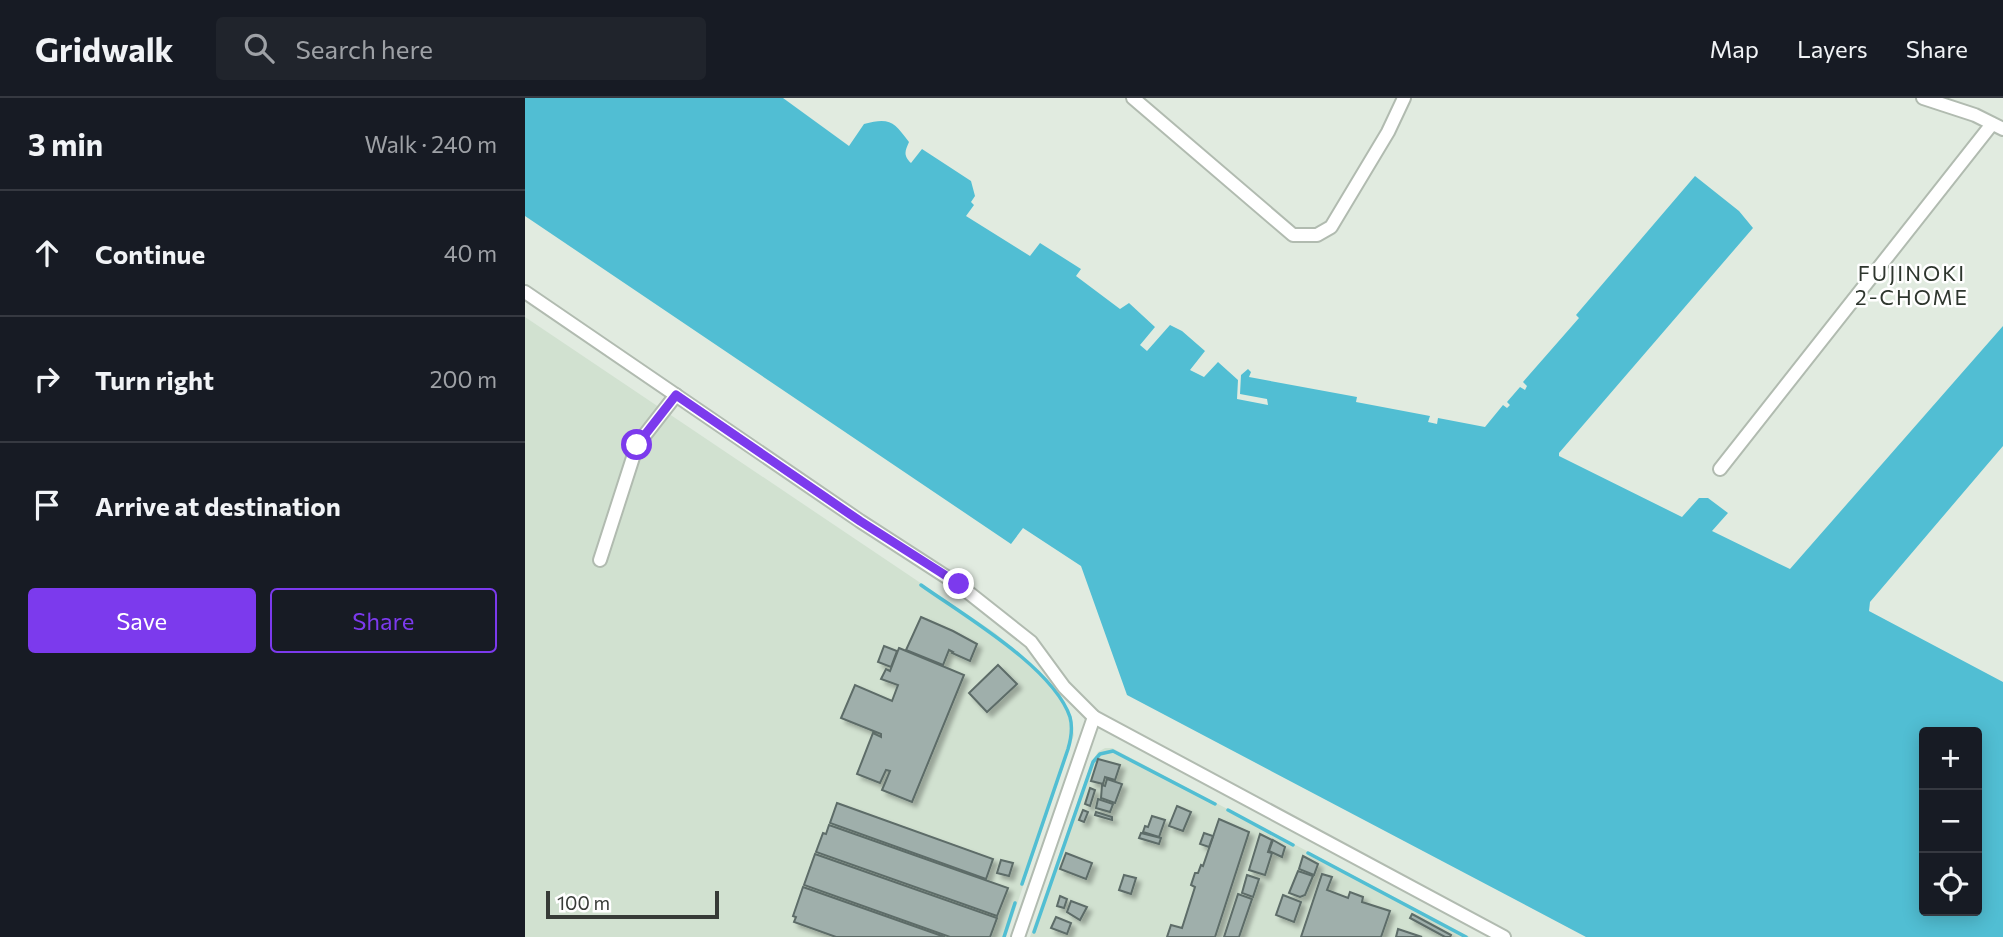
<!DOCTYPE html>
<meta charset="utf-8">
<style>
:root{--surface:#171b24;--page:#20242c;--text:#f1f3f6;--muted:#9ea1a6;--line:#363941;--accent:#7c3aed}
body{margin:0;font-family:Commissioner,sans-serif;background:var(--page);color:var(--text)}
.controls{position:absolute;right:21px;bottom:21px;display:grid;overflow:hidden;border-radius:7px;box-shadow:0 4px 18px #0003}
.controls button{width:63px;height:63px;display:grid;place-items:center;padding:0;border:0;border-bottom:2px solid var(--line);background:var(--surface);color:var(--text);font:35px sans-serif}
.scale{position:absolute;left:21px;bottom:18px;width:173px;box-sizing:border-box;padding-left:7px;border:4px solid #373b37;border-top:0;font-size:19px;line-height:24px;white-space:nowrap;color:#373b37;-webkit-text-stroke:5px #fff;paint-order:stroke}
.stop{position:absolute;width:21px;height:21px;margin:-16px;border:5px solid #7c3aed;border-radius:50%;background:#fff}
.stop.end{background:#7c3aed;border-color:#fff;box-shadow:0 2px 7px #0008}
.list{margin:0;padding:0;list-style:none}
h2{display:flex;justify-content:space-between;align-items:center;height:91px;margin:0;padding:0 28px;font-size:30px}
h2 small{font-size:23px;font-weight:400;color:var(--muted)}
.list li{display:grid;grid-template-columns:46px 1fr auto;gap:21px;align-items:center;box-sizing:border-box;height:126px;padding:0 28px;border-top:2px solid var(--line)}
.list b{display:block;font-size:26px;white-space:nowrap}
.list em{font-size:23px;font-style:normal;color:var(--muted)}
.actions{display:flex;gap:14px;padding:21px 28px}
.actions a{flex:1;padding:16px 0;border:2px solid var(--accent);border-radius:7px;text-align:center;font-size:24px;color:var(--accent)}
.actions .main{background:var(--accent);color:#fff}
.icon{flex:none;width:38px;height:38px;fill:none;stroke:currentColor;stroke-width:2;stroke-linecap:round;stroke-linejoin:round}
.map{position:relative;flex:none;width:1478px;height:839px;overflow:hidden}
header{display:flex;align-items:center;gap:42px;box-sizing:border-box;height:98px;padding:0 35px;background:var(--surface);border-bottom:2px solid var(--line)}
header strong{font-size:33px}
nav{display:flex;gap:38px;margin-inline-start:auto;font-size:24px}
.search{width:490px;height:63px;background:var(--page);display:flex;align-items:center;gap:18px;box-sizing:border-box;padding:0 24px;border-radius:7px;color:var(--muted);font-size:26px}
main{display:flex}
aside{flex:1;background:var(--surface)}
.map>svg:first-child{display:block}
.built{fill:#d1e1d0}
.water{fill:#51bed3;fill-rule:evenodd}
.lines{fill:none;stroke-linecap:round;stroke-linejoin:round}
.stream{stroke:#51bed3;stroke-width:3.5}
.building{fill:#9fafab;stroke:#5d6c68;stroke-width:2;filter:url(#shadow)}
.minor-casing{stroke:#b1bbb0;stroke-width:16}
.minor{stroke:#fff;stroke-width:12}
.route{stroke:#7c3aed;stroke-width:9}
.labels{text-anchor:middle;stroke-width:5;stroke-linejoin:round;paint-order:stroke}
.neighbourhood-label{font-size:21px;letter-spacing:2px;fill:#2e362e;stroke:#fff}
</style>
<header>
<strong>Gridwalk</strong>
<div class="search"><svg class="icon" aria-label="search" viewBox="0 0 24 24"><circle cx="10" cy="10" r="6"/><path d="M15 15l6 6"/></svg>Search here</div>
<nav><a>Map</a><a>Layers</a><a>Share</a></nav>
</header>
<main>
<aside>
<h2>3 min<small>Walk · 240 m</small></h2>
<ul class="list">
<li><svg class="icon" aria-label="ahead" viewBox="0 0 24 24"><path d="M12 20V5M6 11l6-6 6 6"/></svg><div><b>Continue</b></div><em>40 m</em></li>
<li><svg class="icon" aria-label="right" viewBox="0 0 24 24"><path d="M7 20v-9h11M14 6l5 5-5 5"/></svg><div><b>Turn right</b></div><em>200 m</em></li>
<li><svg class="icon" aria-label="arrive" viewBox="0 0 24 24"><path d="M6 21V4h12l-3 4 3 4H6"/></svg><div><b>Arrive at destination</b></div></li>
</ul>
<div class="actions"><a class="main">Save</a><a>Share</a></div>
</aside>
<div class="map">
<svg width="1478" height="839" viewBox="0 0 1478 839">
<defs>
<filter id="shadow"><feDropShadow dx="4.5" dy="4.5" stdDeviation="2" flood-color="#0004"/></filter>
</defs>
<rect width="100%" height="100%" fill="#e1ebe0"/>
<g class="built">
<path d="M 0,219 L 470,535 L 500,560 L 537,602 L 546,618 L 549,637 L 481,839 L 0,839 Z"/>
<path d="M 580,650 L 587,650 L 945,839 L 505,839 L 567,663 L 573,654 Z"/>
</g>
<path class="water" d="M 0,0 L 258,0 L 324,48 L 339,26 C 365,19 369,24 384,44 C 380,53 378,57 386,65 L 397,51 L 446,83 L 450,98 L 446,104 L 449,107 L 441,118 L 505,158 L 515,145 L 556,171 L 551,178 L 595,211 L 604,205 L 630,229 L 615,247 L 622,253 L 645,227 L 657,233 L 680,253 L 665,272 L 679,279 L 693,264 L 713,282 L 712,301 L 743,307 L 742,301 L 715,296 L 716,277 L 723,271 L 726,274 L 724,279 L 832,299 L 831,304 L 905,318 L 903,324 L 912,326 L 913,320 L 960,329 L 978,307 L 982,310 L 985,307 L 982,304 L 995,289 L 1000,292 L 1002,288 L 998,284 L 1054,220 L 1051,217 L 1170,78 L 1214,113 L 1228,130 L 1034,355 L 1034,358 L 1157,419 L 1174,400 L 1183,400 L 1203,415 L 1187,433 L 1265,471 L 1478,228 L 1478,348 L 1345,504 L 1344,513 L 1478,584 L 1478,839 L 1061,839 L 602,597 L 556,468 L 498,430 L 486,446 L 0,118 ZM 1399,634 L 1452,634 L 1452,813 L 1399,813 Z"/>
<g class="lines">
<g class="stream">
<path d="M 396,487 C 438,517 528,569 545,619 C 548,630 546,641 543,651 L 497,786"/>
<path d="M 703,712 L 768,747"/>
<path d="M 783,755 L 941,839"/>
<path d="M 509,834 L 568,664 L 575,656 L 588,653 L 690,706"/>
<path d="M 479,839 L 490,805"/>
</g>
</g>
<g class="building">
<path d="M 396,519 L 428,533 L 452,546 L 445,563 L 427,555 L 428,554 L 424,552 L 418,567 L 381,552 Z"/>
<path d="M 359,548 L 372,553 L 366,569 L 353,564 Z"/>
<path d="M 374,550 L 439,577 L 387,704 L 357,692 L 365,673 L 361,672 L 355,685 L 332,676 L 348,635 L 356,639 L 356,636 L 316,620 L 330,587 L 367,603 L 373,587 L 356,581 L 361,571 L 365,573 Z"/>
<path d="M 473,567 L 492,586 L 462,614 L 444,595 Z"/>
<path d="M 573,661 L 595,667 L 590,682 L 580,679 L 578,686 L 566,683 Z"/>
<path d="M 582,681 L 597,686 L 590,705 L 576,700 L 577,687 L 580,688 Z"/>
<path d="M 565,690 L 570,692 L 565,708 L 560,706 Z"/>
<path d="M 573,701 L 588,706 L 585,714 L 571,710 Z"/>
<path d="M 312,705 L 468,761 L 461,781 L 305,725 Z"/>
<path d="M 652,708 L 666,714 L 658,733 L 644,728 Z"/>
<path d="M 558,712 L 563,714 L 559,724 L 554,722 Z"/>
<path d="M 571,714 L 587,719 L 587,722 L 570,717 Z"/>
<path d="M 627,718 L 640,722 L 634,739 L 618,734 L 620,728 L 623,729 Z"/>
<path d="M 694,721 L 724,734 L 690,839 L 642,839 L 646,827 L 657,830 L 670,789 L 666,787 L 670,775 L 673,775 L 676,767 L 678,768 Z"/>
<path d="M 304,727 L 483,790 L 472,818 L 291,754 L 298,735 L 301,736 Z"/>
<path d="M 616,735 L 636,740 L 634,746 L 614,740 Z"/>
<path d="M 679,735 L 688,738 L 684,749 L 675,746 Z"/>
<path d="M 735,736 L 747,742 L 743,754 L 747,755 L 740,777 L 724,772 Z"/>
<path d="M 748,742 L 760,749 L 757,759 L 744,753 Z"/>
<path d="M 541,755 L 567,765 L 561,781 L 535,771 Z"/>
<path d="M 290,756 L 472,820 L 465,839 L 425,839 L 279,787 Z"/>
<path d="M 778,758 L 793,766 L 789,777 L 774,771 Z"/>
<path d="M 476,762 L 488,765 L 484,778 L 472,775 Z"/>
<path d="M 773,773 L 788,778 L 780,797 L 775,799 L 764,795 Z"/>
<path d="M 797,776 L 807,779 L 802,792 L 823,800 L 825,794 L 838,799 L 837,804 L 865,813 L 856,839 L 776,839 Z"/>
<path d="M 599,777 L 611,780 L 606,796 L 594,792 Z"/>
<path d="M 722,777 L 734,781 L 728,799 L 717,795 Z"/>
<path d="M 278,789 L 420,839 L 311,839 L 269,824 L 271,819 L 268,818 Z"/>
<path d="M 713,796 L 727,801 L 714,839 L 699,839 Z"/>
<path d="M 758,797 L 776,804 L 769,824 L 751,817 Z"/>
<path d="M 535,798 L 542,801 L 539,810 L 532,808 Z"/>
<path d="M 546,803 L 562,809 L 555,822 L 542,814 Z"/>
<path d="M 887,816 L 926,837 L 925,839 L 920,839 L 885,820 Z"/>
<path d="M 531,819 L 546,825 L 542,836 L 526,830 Z"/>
<path d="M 873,831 L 897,839 L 871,839 Z"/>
</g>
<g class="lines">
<defs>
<g id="minor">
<path d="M 608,0 L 768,137 L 792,137 L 806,129 L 863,34 L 879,0"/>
<path d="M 1398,0 L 1450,17 L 1478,31"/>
<path d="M 0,194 L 335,423 L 434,487 L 506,544 L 539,589 L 569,619 L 979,839"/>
<path d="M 1195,371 L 1467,26"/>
<path d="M 75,462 L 112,347 L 151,297"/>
<path d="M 493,839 L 569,619"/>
</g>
</defs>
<use href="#minor" class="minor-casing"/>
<use href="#minor" class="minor"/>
</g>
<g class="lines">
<path class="route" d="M 112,347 L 151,297 L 335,423 L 434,486"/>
</g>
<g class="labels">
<g class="neighbourhood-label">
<text x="1387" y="183">FUJINOKI<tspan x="1387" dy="24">2-CHOME</tspan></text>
</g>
</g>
</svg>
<div class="controls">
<button>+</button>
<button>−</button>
<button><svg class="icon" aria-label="locate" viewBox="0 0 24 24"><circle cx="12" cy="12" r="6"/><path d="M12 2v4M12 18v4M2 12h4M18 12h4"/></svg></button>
</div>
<div class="scale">100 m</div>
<div class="stop" style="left:112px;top:347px"></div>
<div class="stop end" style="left:434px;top:486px"></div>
</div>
</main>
